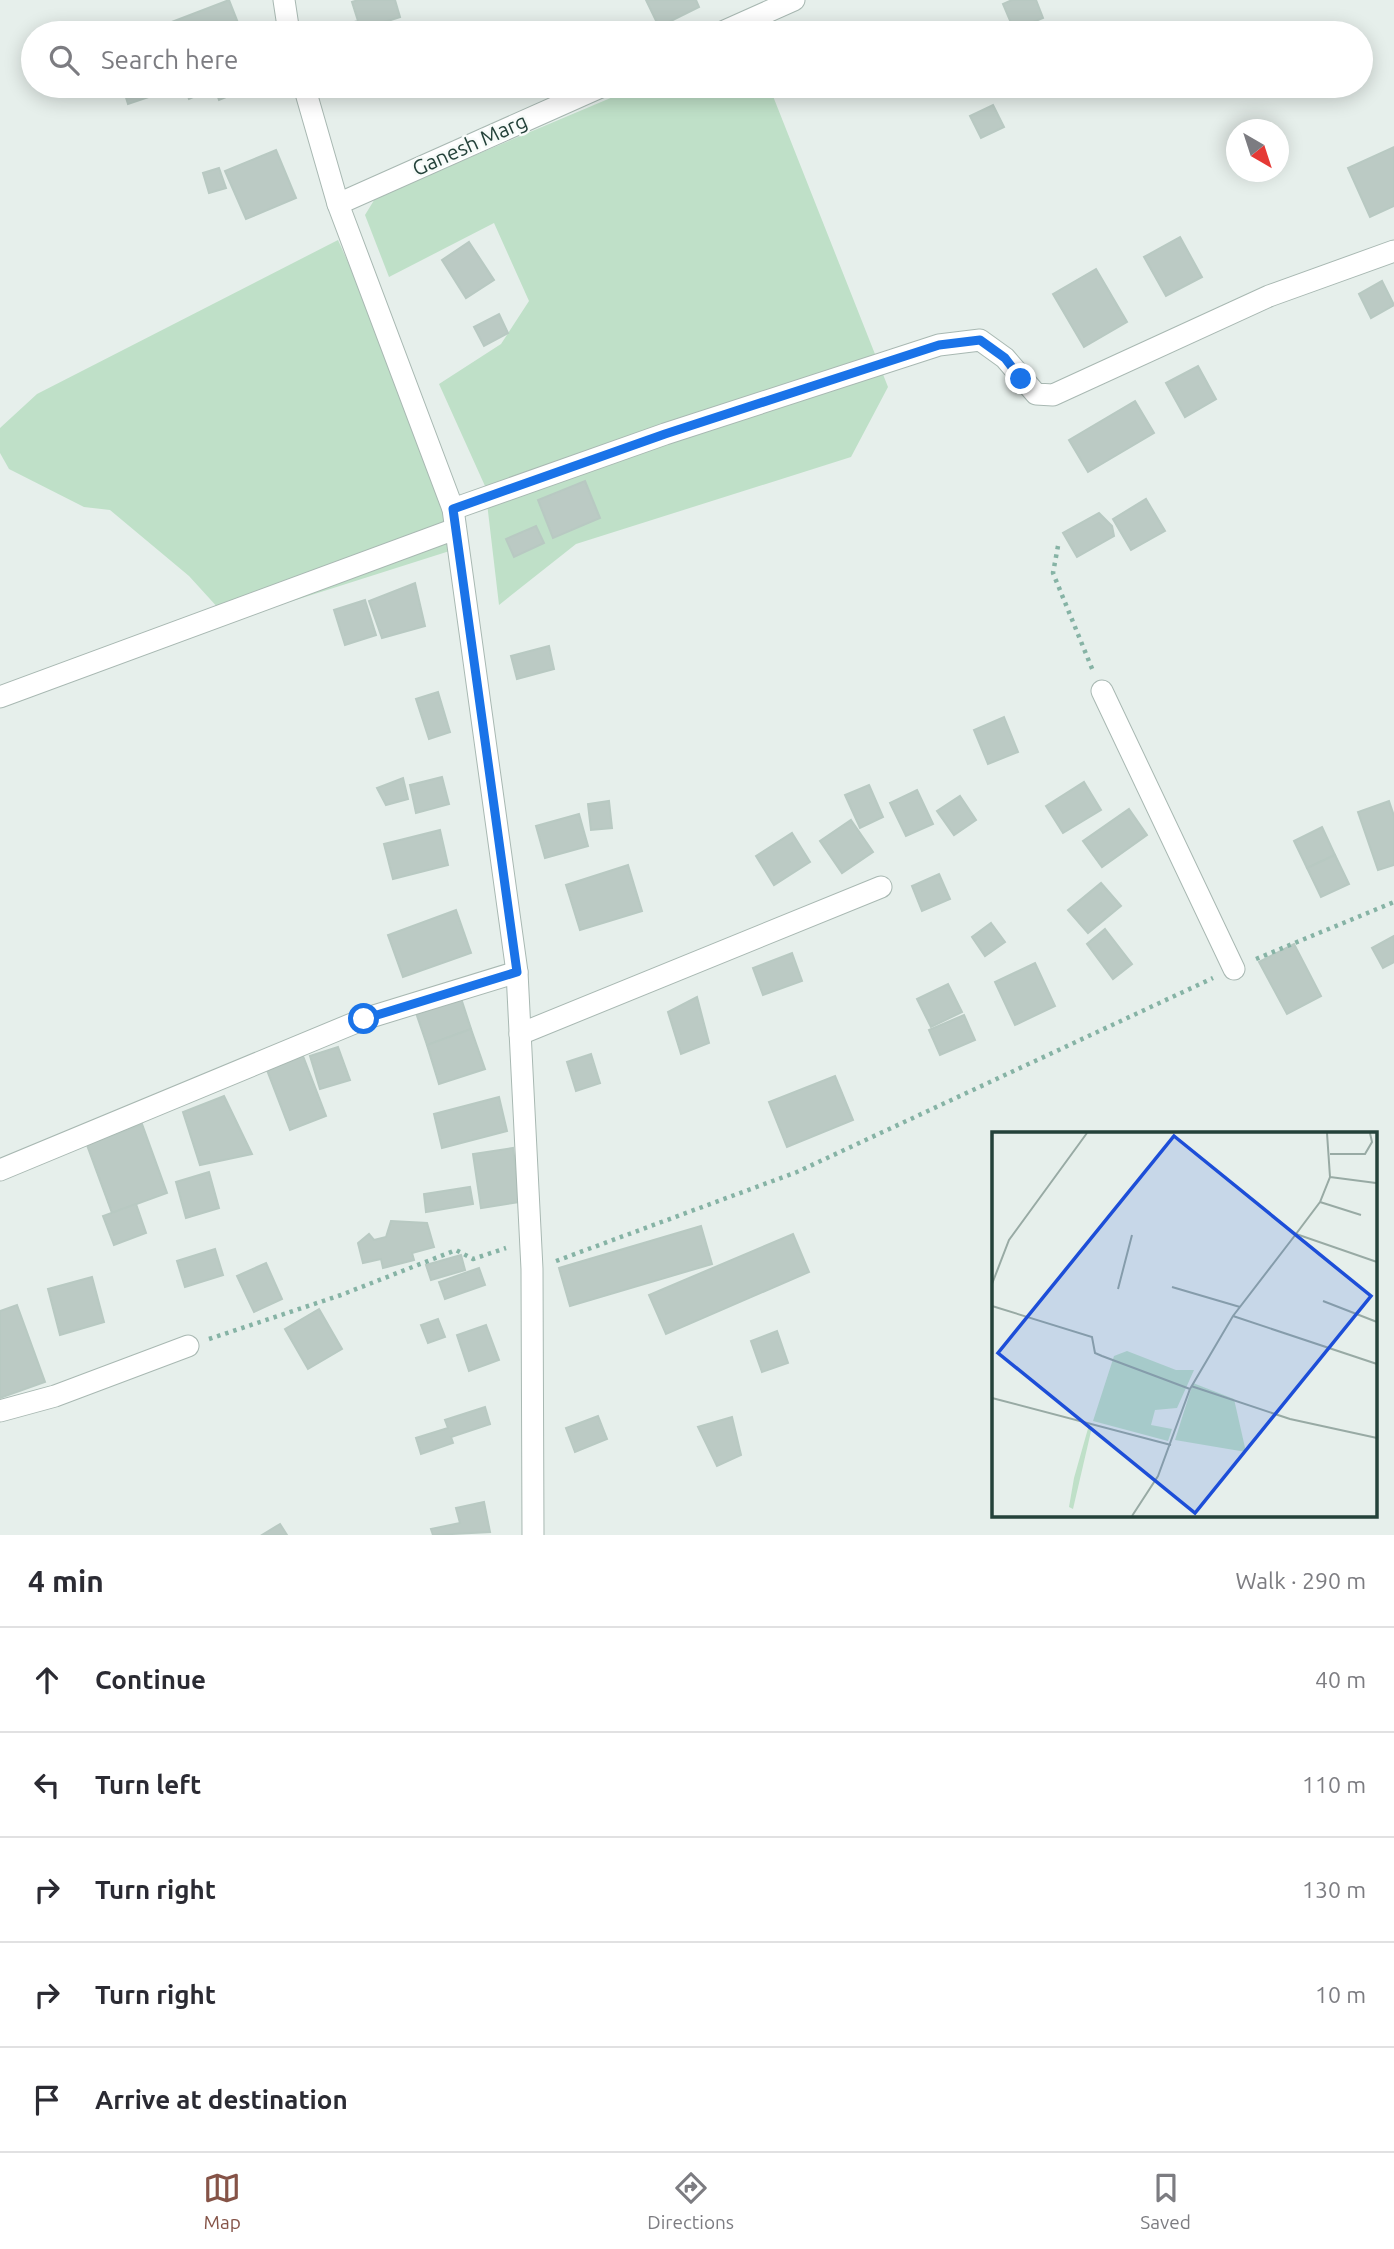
<!DOCTYPE html>
<meta charset="utf-8">
<style>
:root{--surface:#fff;--page:#f7f7f7;--text:#2b2b33;--muted:#7c7c81;--line:#e1e1e2;--accent:#855347}
body{margin:0;font-family:Ubuntu,sans-serif;background:var(--page);color:var(--text)}
.compass{position:absolute;left:1226px;top:119px;width:63px;height:63px;border-radius:50%;background:var(--surface);box-shadow:0 4px 18px #0003;rotate:141deg}
.stop{position:absolute;width:21px;height:21px;margin:-16px;border:5px solid #1a73e8;border-radius:50%;background:#fff}
.stop.end{background:#1a73e8;border-color:#fff;box-shadow:0 2px 7px #0008}
.list{margin:0;padding:0;list-style:none}
h2{display:flex;justify-content:space-between;align-items:center;height:91px;margin:0;padding:0 28px;font-size:30px}
h2 small{font-size:23px;font-weight:400;color:var(--muted)}
.list li{display:grid;grid-template-columns:46px 1fr auto;gap:21px;align-items:center;box-sizing:border-box;height:105px;padding:0 28px;border-top:2px solid var(--line)}
.list b{display:block;font-size:26px;white-space:nowrap}
.list em{font-size:23px;font-style:normal;color:var(--muted)}
.icon{flex:none;width:38px;height:38px;fill:none;stroke:currentColor;stroke-width:2;stroke-linecap:round;stroke-linejoin:round}
.map{position:relative;flex:none;width:1394px;height:1535px;overflow:hidden}
.search{position:absolute;background:var(--surface);box-shadow:0 4px 18px #0003;left:21px;right:21px;top:21px;height:77px;display:flex;align-items:center;gap:18px;box-sizing:border-box;padding:0 24px;border-radius:38px;color:var(--muted);font-size:26px}
.sheet{height:616px;background:var(--surface)}
nav{display:flex;justify-content:space-around;align-items:center;box-sizing:border-box;height:98px;border-top:2px solid var(--line);background:var(--surface);font-size:19px;color:var(--muted)}
nav a{display:grid;justify-items:center;gap:4px}
nav .on{color:var(--accent)}
.map>svg:first-child{display:block}
.green{fill:#bfe0c8}
.building{fill:#bbcac4;stroke:#b8c9c2;stroke-width:2}
.lines{fill:none;stroke-linecap:round;stroke-linejoin:round}
.minor-casing{stroke:#a8b8b2;stroke-width:23}
.path{stroke:#86b3a5;stroke-width:4.5;stroke-dasharray:3.5 5;stroke-linecap:butt}
.minor{stroke:#fff;stroke-width:21}
.route{stroke:#1a73e8;stroke-width:9}
.labels{text-anchor:middle;stroke-width:5;stroke-linejoin:round;paint-order:stroke}
.street-label{font-size:21px;fill:#24423a;stroke:#f7fbf9}
.inset-road{fill:none;stroke:#98aaa4;stroke-width:2}
.view{fill:#1d4ed8;fill-opacity:0.15;stroke:#1d4ed8;stroke-width:3.5}
.inset-edge{fill:none;stroke:#24423a;stroke-width:3.5}
</style>
<div class="map">
<svg width="1394" height="1535" viewBox="0 0 1394 1535">
<rect width="100%" height="100%" fill="#e6efeb"/>
<g class="green">
<path d="M 639,86 L 769,86 L 888,387 L 851,457 L 576,544 L 499,605 L 485,486 L 439,384 L 501,344 L 529,301 L 494,223 L 389,277 L 365,215 L 376,197 Z"/>
<path d="M 338,240 L 453,495 L 459,548 L 230,621 L 189,576 L 110,510 L 84,507 L 9,469 L 0,453 L 0,428 L 37,394 Z"/>
</g>
<g class="building">
<path d="M 229,0 L 242,33 L 164,33 L 161,26 Z"/>
<path d="M 358,0 L 395,0 L 400,17 L 350,33 L 347,24 L 358,21 L 352,2 Z"/>
<path d="M 646,0 L 696,0 L 699,7 L 659,27 Z"/>
<path d="M 1012,0 L 1036,0 L 1043,18 L 1014,30 L 1003,4 Z"/>
<path d="M 129,86 L 155,86 L 158,94 L 128,104 L 123,88 Z"/>
<path d="M 184,86 L 213,86 L 213,88 L 189,99 Z"/>
<path d="M 214,86 L 253,86 L 219,100 Z"/>
<path d="M 993,105 L 1004,127 L 981,138 L 970,116 Z"/>
<path d="M 1394,147 L 1394,206 L 1370,217 L 1348,168 Z"/>
<path d="M 276,150 L 296,198 L 246,219 L 225,171 Z"/>
<path d="M 219,168 L 226,188 L 209,193 L 203,173 Z"/>
<path d="M 1180,237 L 1202,277 L 1166,296 L 1144,257 Z"/>
<path d="M 469,242 L 494,280 L 466,298 L 442,260 Z"/>
<path d="M 1096,269 L 1127,322 L 1084,347 L 1053,294 Z"/>
<path d="M 1382,281 L 1394,305 L 1371,318 L 1359,294 Z"/>
<path d="M 499,314 L 508,333 L 484,346 L 474,327 Z"/>
<path d="M 1198,366 L 1216,399 L 1185,417 L 1166,383 Z"/>
<path d="M 1135,401 L 1154,433 L 1088,472 L 1069,440 Z"/>
<path d="M 585,481 L 600,518 L 553,538 L 538,500 Z"/>
<path d="M 1146,499 L 1165,531 L 1131,550 L 1113,519 Z"/>
<path d="M 1099,513 L 1112,526 L 1114,536 L 1077,557 L 1063,533 Z"/>
<path d="M 536,526 L 544,543 L 514,557 L 506,539 Z"/>
<path d="M 415,583 L 425,626 L 382,638 L 369,601 Z"/>
<path d="M 365,600 L 376,635 L 345,645 L 334,610 Z"/>
<path d="M 549,646 L 554,669 L 517,679 L 511,656 Z"/>
<path d="M 438,692 L 450,732 L 429,739 L 416,699 Z"/>
<path d="M 1004,717 L 1018,752 L 988,764 L 974,730 Z"/>
<path d="M 442,777 L 449,804 L 416,813 L 410,785 Z"/>
<path d="M 403,778 L 408,799 L 386,805 L 377,788 Z"/>
<path d="M 1084,782 L 1101,810 L 1063,833 L 1046,806 Z"/>
<path d="M 869,785 L 883,817 L 860,828 L 845,795 Z"/>
<path d="M 917,790 L 933,824 L 906,836 L 890,803 Z"/>
<path d="M 960,796 L 976,820 L 954,835 L 937,811 Z"/>
<path d="M 609,801 L 612,828 L 591,830 L 588,804 Z"/>
<path d="M 1389,801 L 1394,816 L 1394,865 L 1378,870 L 1358,812 Z"/>
<path d="M 1129,809 L 1147,835 L 1102,867 L 1083,841 Z"/>
<path d="M 579,814 L 588,846 L 545,858 L 536,826 Z"/>
<path d="M 851,820 L 873,852 L 842,873 L 820,841 Z"/>
<path d="M 1322,827 L 1335,855 L 1307,868 L 1294,841 Z"/>
<path d="M 440,830 L 448,865 L 393,879 L 384,844 Z"/>
<path d="M 792,833 L 810,862 L 774,885 L 756,856 Z"/>
<path d="M 1335,855 L 1349,884 L 1321,897 L 1307,868 Z"/>
<path d="M 628,865 L 642,911 L 580,930 L 566,885 Z"/>
<path d="M 939,874 L 950,899 L 922,911 L 912,886 Z"/>
<path d="M 1101,883 L 1121,906 L 1088,933 L 1068,910 Z"/>
<path d="M 456,910 L 471,953 L 403,977 L 388,935 Z"/>
<path d="M 991,923 L 1005,942 L 985,956 L 972,937 Z"/>
<path d="M 1105,929 L 1132,964 L 1113,979 L 1087,944 Z"/>
<path d="M 1394,936 L 1394,962 L 1383,968 L 1372,948 Z"/>
<path d="M 1294,944 L 1321,996 L 1287,1014 L 1259,962 Z"/>
<path d="M 792,953 L 802,981 L 763,995 L 753,968 Z"/>
<path d="M 1035,963 L 1055,1006 L 1015,1025 L 995,982 Z"/>
<path d="M 948,984 L 962,1012 L 931,1027 L 917,999 Z"/>
<path d="M 459,992 L 471,1029 L 427,1045 L 414,1007 Z"/>
<path d="M 697,997 L 709,1043 L 681,1054 L 668,1012 Z"/>
<path d="M 964,1015 L 975,1040 L 940,1055 L 929,1030 Z"/>
<path d="M 471,1029 L 485,1069 L 439,1084 L 427,1045 Z"/>
<path d="M 338,1047 L 350,1080 L 320,1089 L 310,1056 Z"/>
<path d="M 591,1054 L 600,1083 L 576,1091 L 567,1062 Z"/>
<path d="M 303,1056 L 326,1116 L 290,1130 L 267,1070 Z"/>
<path d="M 835,1076 L 853,1120 L 787,1147 L 769,1102 Z"/>
<path d="M 224,1096 L 252,1154 L 200,1165 L 183,1112 Z"/>
<path d="M 499,1097 L 507,1131 L 442,1148 L 434,1114 Z"/>
<path d="M 142,1124 L 167,1193 L 112,1213 L 87,1145 Z"/>
<path d="M 513,1148 L 520,1202 L 481,1208 L 473,1154 Z"/>
<path d="M 209,1172 L 219,1208 L 186,1218 L 176,1182 Z"/>
<path d="M 470,1187 L 473,1204 L 426,1212 L 424,1194 Z"/>
<path d="M 136,1204 L 146,1233 L 114,1245 L 103,1216 Z"/>
<path d="M 391,1221 L 427,1223 L 434,1247 L 412,1253 L 414,1260 L 383,1268 L 381,1259 L 363,1263 L 358,1243 L 369,1234 L 374,1240 L 386,1237 Z"/>
<path d="M 701,1226 L 712,1264 L 570,1306 L 559,1268 Z"/>
<path d="M 793,1234 L 809,1272 L 666,1334 L 649,1295 Z"/>
<path d="M 215,1249 L 223,1275 L 185,1287 L 177,1261 Z"/>
<path d="M 461,1255 L 465,1270 L 431,1280 L 426,1265 Z"/>
<path d="M 266,1263 L 282,1299 L 254,1312 L 237,1276 Z"/>
<path d="M 479,1268 L 485,1285 L 445,1299 L 439,1282 Z"/>
<path d="M 92,1277 L 104,1322 L 60,1335 L 48,1289 Z"/>
<path d="M 17,1305 L 45,1382 L 0,1398 L 0,1311 Z"/>
<path d="M 319,1309 L 342,1349 L 308,1369 L 285,1329 Z"/>
<path d="M 438,1319 L 445,1337 L 428,1343 L 421,1325 Z"/>
<path d="M 486,1325 L 499,1360 L 469,1371 L 457,1335 Z"/>
<path d="M 777,1331 L 788,1363 L 762,1372 L 751,1341 Z"/>
<path d="M 485,1407 L 490,1424 L 451,1437 L 453,1443 L 421,1454 L 416,1438 L 448,1428 L 445,1420 Z"/>
<path d="M 598,1416 L 607,1439 L 575,1452 L 566,1428 Z"/>
<path d="M 732,1417 L 741,1455 L 717,1466 L 698,1427 Z"/>
<path d="M 484,1502 L 490,1532 L 433,1535 L 431,1529 L 460,1523 L 456,1508 Z"/>
<path d="M 280,1524 L 287,1535 L 262,1535 Z"/>
</g>
<g class="lines">
<defs>
<g id="minor">
<path d="M 284,0 L 289,33"/>
<path d="M 720,33 L 794,0"/>
<path d="M 304,86 L 338,204 L 453,509 L 517,972 L 532,1269 L 533,1535"/>
<path d="M 338,204 L 603,86"/>
<path d="M 453,509 L 665,434 L 939,345 L 980,340 L 1005,358 L 1036,394 L 1053,395 L 1269,296 L 1394,251"/>
<path d="M 1102,691 L 1234,969"/>
<path d="M 0,697 L 455,529"/>
<path d="M 520,1034 L 881,887"/>
<path d="M 0,1170 L 364,1019 L 517,972"/>
<path d="M 0,1411 L 55,1396 L 188,1346"/>
</g>
</defs>
<use href="#minor" class="minor-casing"/>
<g class="path">
<path d="M 1058,546 L 1053,573 L 1093,671"/>
<path d="M 1256,959 L 1394,902"/>
<path d="M 556,1261 L 797,1172 L 1213,978"/>
<path d="M 209,1339 L 341,1295 L 456,1250 L 473,1259 L 506,1248"/>
</g>
<use href="#minor" class="minor"/>
</g>
<g class="lines">
<path class="route" d="M 364,1019 L 517,972 L 453,509 L 665,434 L 939,345 L 980,340 L 1005,358 L 1021,379"/>
</g>
<g class="labels">
<g class="street-label">
<text transform="translate(470 145) rotate(-24)" y="7">Ganesh Marg</text>
</g>
</g>
<g transform="translate(992 1132)">
<rect width="385" height="385" fill="#e6efeb"/>
<path d="M 135,219 L 184,238 L 202,238 L 185,276 L 163,278 L 159,293 L 180,297 L 176,309 L 101,289 L 122,224 ZM 201,251 L 242,267 L 254,320 L 183,308 ZM 97,293 L 100,295 L 81,377 L 77,375 L 82,346 Z" fill="#bfe0c8"/>
<path class="inset-road" d="M 335,1 L 338,45 L 328,70 L 304,102 L 385,130M 338,22 L 373,22 L 380,10 L 378,1M 338,45 L 384,51M 328,70 L 369,83M 0,152 L 17,108 L 95,1M 180,155 L 248,175M 126,157 L 140,103M 331,169 L 385,190M 0,174 L 100,205 L 103,221 L 110,224 L 198,257M 241,184 L 385,232M 199,254 L 298,287 L 385,306M 0,266 L 179,313M 140,384 L 166,344 L 198,257 L 241,184 L 304,102"/>
<path class="view" d="M 182,4 L 379,164 L 203,381 L 6,221 Z"/>
<rect width="385" height="385" class="inset-edge"/>
</g>
</svg>
<svg class="compass" viewBox="-18 -18 36 36"><path d="M0-13l5 13h-10z" fill="#e53935"/><path d="M0 13l5-13h-10z" fill="#7c7c81"/></svg>
<div class="stop" style="left:364px;top:1019px"></div>
<div class="stop end" style="left:1021px;top:379px"></div>
<div class="search"><svg class="icon" aria-label="search" viewBox="0 0 24 24"><circle cx="10" cy="10" r="6"/><path d="M15 15l6 6"/></svg>Search here</div>
</div>
<section class="sheet">
<h2>4 min<small>Walk · 290 m</small></h2>
<ul class="list">
<li><svg class="icon" aria-label="ahead" viewBox="0 0 24 24"><path d="M12 20V5M6 11l6-6 6 6"/></svg><div><b>Continue</b></div><em>40 m</em></li>
<li><svg class="icon" aria-label="left" viewBox="0 0 24 24"><path d="M17 20v-9H6M10 6l-5 5 5 5"/></svg><div><b>Turn left</b></div><em>110 m</em></li>
<li><svg class="icon" aria-label="right" viewBox="0 0 24 24"><path d="M7 20v-9h11M14 6l5 5-5 5"/></svg><div><b>Turn right</b></div><em>130 m</em></li>
<li><svg class="icon" aria-label="right" viewBox="0 0 24 24"><path d="M7 20v-9h11M14 6l5 5-5 5"/></svg><div><b>Turn right</b></div><em>10 m</em></li>
<li><svg class="icon" aria-label="arrive" viewBox="0 0 24 24"><path d="M6 21V4h12l-3 4 3 4H6"/></svg><div><b>Arrive at destination</b></div></li>
</ul>
</section>
<nav>
<a class="on"><svg class="icon" aria-label="map" viewBox="0 0 24 24"><path d="M3 6l6-2 6 2 6-2v14l-6 2-6-2-6 2zM9 4v14M15 6v14"/></svg>Map</a>
<a><svg class="icon" aria-label="directions" viewBox="0 0 24 24"><path d="M12 3l9 9-9 9-9-9zM9 14v-3h6M13 9l2 2-2 2"/></svg>Directions</a>
<a><svg class="icon" aria-label="saved" viewBox="0 0 24 24"><path d="M7 4h10v16l-5-4-5 4z"/></svg>Saved</a>
</nav>
